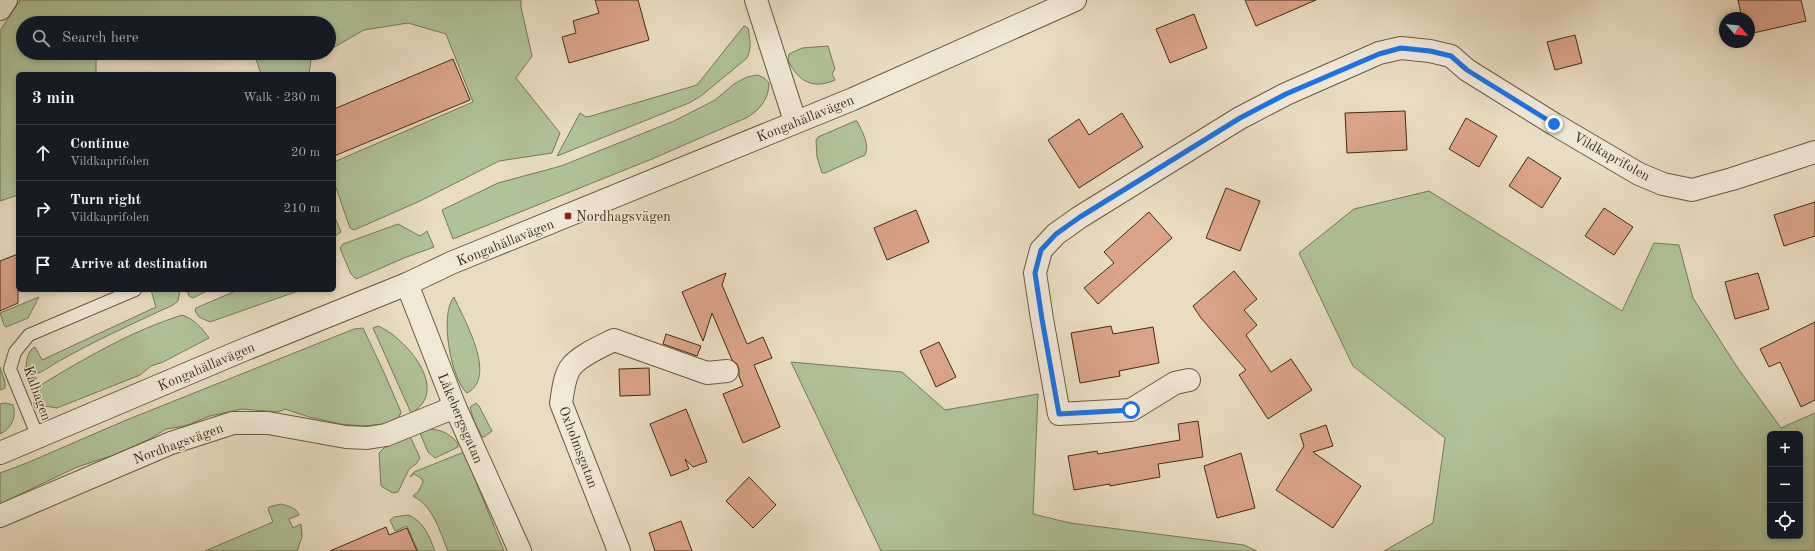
<!DOCTYPE html>
<meta charset="utf-8">
<style>
:root{--surface:#171b24;--page:#20242c;--text:#f1f3f6;--muted:#9ea1a6;--line:#363941}
body{margin:0;font-family:"Old Standard TT",serif;background:var(--page);color:var(--text)}
.controls{position:absolute;right:12px;bottom:12px;display:grid;overflow:hidden;border-radius:6px;box-shadow:0 2px 6px #0003}
.controls button{width:36px;height:36px;display:grid;place-items:center;padding:0;border:0;border-bottom:1px solid var(--line);background:var(--surface);color:var(--text);font:20px sans-serif}
.compass{position:absolute;left:1719px;top:12px;width:36px;height:36px;border-radius:50%;background:var(--surface);box-shadow:0 2px 6px #0003;rotate:118deg}
.stop{position:absolute;width:12px;height:12px;margin:-9px;border:3px solid #1a73e8;border-radius:50%;background:#fff}
.stop.end{background:#1a73e8;border-color:#fff;box-shadow:0 1px 4px #0008}
.list{margin:0;padding:0;list-style:none}
h2{display:flex;justify-content:space-between;align-items:center;height:52px;margin:0;padding:0 16px;font-size:17px}
h2 small{font-size:13px;font-weight:400;color:var(--muted)}
.list li{display:grid;grid-template-columns:26px 1fr auto;gap:12px;align-items:center;box-sizing:border-box;height:56px;padding:0 16px;border-top:1px solid var(--line)}
.list b{display:block;font-size:15px;white-space:nowrap}
.list p{margin:0;font-size:13px;white-space:nowrap;color:var(--muted)}
.list em{font-size:13px;font-style:normal;color:var(--muted)}
.icon{flex:none;width:22px;height:22px;fill:none;stroke:currentColor;stroke-width:2;stroke-linecap:round;stroke-linejoin:round}
.map{position:relative;flex:none;width:1815px;height:551px;overflow:hidden}
.search{position:absolute;background:var(--surface);box-shadow:0 2px 6px #0003;left:16px;top:16px;width:320px;height:44px;display:flex;align-items:center;gap:10px;box-sizing:border-box;padding:0 14px;border-radius:22px;color:var(--muted);font-size:15px}
.panel{position:absolute;background:var(--surface);box-shadow:0 2px 6px #0003;left:16px;top:72px;width:320px;height:220px;border-radius:6px}
.map>svg:first-child{display:block}
.green{fill:#b0c298;stroke:#787857;fill-rule:evenodd}
.building{fill:#dba389;stroke:#412d16}
.lines{fill:none;stroke-linecap:round;stroke-linejoin:round}
.service-casing{stroke:#6b5941;stroke-width:14}
.minor-casing{stroke:#6b5941;stroke-width:24}
.tertiary-casing{stroke:#6b5941;stroke-width:24}
.service{stroke:#f1e8d7;stroke-width:12}
.minor{stroke:#f1e8d7;stroke-width:22}
.tertiary{stroke:#f1e8d7;stroke-width:22}
.route{stroke:#1a73e8;stroke-width:5}
.poi-dot{fill:#8f2418;stroke:#f1e8d7;stroke-width:1.5}
.labels{text-anchor:middle;stroke-width:3;stroke-linejoin:round;paint-order:stroke}
.street-label{font-size:14px;fill:#412d16;stroke:#f1e8d7}
.poi-label{font-size:14px;fill:#412d16;stroke:#f1e8d7;text-anchor:start}
</style>
<div class="map">
<svg width="1815" height="551" viewBox="0 0 1815 551">
<rect width="100%" height="100%" fill="#e9dcc2"/>
<filter id="stains"><feTurbulence type="fractalNoise" baseFrequency=".005" numOctaves="4"/><feColorMatrix values="0 0 0 0 .2 0 0 0 0 .09 0 0 0 0 .02 0 0 0 .5 -.17"/></filter>
<radialGradient id="worn" r=".72"><stop offset=".6" stop-color="#630" stop-opacity="0"/><stop offset="1" stop-color="#630" stop-opacity=".3"/></radialGradient>
<g class="green">
<path d="M 20,0 L 521,0 L 521,7 L 532,56 L 516,78 L 560,133 L 552,153 L 499,161 L 420,201 L 354,230 L 350,228 L 334,182 L 334,162 L 473,102 L 446,34 L 408,23 L 364,30 L 329,50 L 329,23 L 136,23 L 112,21 L 111,23 L 23,23 L 23,53 L 99,53 L 96,61 L 96,74 L 18,74 L 18,195 L 0,201 L 0,31 Z"/>
<path d="M 744,26 L 748,28 C 750,39 752,48 747,58 L 701,96 L 689,103 L 557,156 L 580,113 L 586,117 L 591,116 L 697,85 Z"/>
<path d="M 828,46 L 835,69 L 832,74 L 835,80 C 812,90 798,81 788,60 L 789,54 L 802,48 Z"/>
<path d="M 254,53 L 323,53 L 311,60 L 309,74 L 261,74 Z"/>
<path d="M 758,75 L 764,78 L 769,83 C 769,99 759,111 746,118 L 652,159 L 453,239 L 442,210 L 498,183 L 561,166 L 674,121 L 715,100 L 734,84 L 747,77 Z"/>
<path d="M 855,121 L 857,121 C 862,132 870,143 865,155 L 825,173 L 822,173 L 817,157 L 816,140 L 818,137 Z"/>
<path d="M 1429,191 L 1622,311 L 1654,243 L 1679,245 L 1693,298 L 1737,367 L 1781,428 L 1815,413 L 1815,551 L 1384,551 L 1433,523 L 1445,438 L 1353,366 L 1299,253 L 1354,209 ZM 1770,434 L 1800,434 L 1800,536 L 1770,536 Z"/>
<path d="M 334,215 L 341,232 L 334,237 Z"/>
<path d="M 398,224 L 420,236 L 427,231 L 434,247 L 404,258 L 356,279 L 351,274 L 340,248 L 343,244 Z"/>
<path d="M 151,290 L 180,290 L 178,301 L 173,305 C 132,324 92,342 54,364 C 46,369 35,378 25,373 C 27,364 26,351 35,347 L 42,360 L 156,307 Z"/>
<path d="M 187,290 L 209,290 L 193,298 L 189,296 Z"/>
<path d="M 238,290 L 301,290 L 210,322 L 199,317 L 195,311 L 196,308 Z"/>
<path d="M 39,297 L 28,318 L 6,327 L 4,325 L 0,313 Z"/>
<path d="M 454,297 C 464,320 498,377 467,393 C 451,379 439,315 454,297 Z"/>
<path d="M 182,315 C 194,319 202,328 209,338 L 163,362 L 151,366 L 140,375 L 57,408 L 45,406 L 39,401 L 35,390 L 44,383 C 87,357 134,330 182,315 Z"/>
<path d="M 378,326 C 405,337 452,391 411,413 L 373,328 Z"/>
<path d="M 363,328 L 386,377 L 401,412 L 399,417 L 384,424 L 363,426 L 341,424 L 309,417 L 285,409 L 278,412 L 242,409 L 210,416 L 185,426 L 166,429 L 150,439 L 114,455 L 77,467 L 0,504 L 0,473 L 27,463 L 124,421 L 354,329 Z"/>
<path d="M 791,362 L 902,372 L 945,410 L 1038,394 L 1033,514 L 1070,523 L 1244,545 L 1257,551 L 881,551 Z"/>
<path d="M 0,367 L 5,382 L 5,388 L 0,390 Z"/>
<path d="M 6,403 L 13,405 C 17,417 11,429 0,434 L 0,404 Z"/>
<path d="M 476,403 L 479,406 L 492,431 L 484,437 L 482,437 L 474,421 L 470,407 Z"/>
<path d="M 430,429 C 443,430 449,434 458,443 L 458,447 L 435,458 L 428,452 L 420,433 Z"/>
<path d="M 410,436 L 420,458 L 416,464 L 409,469 L 398,492 L 393,493 L 381,486 L 379,453 L 384,448 Z"/>
<path d="M 464,452 L 504,551 L 448,551 C 439,530 434,507 413,496 L 418,492 L 423,482 L 421,478 L 414,474 L 410,477 L 414,472 Z"/>
<path d="M 281,504 C 288,506 297,508 299,515 L 289,519 L 293,528 L 301,524 L 302,537 L 297,551 L 205,551 L 273,522 L 268,509 L 269,507 Z"/>
<path d="M 408,515 C 424,521 429,536 435,551 L 418,551 L 407,526 L 395,531 L 390,520 L 394,517 Z"/>
</g>
<g class="building">
<path d="M 595,0 L 638,0 L 649,40 L 569,63 L 562,37 L 576,33 L 573,21 L 599,13 Z"/>
<path d="M 1245,0 L 1316,0 L 1256,26 Z"/>
<path d="M 1738,0 L 1801,0 L 1806,21 L 1749,34 L 1749,18 L 1742,18 Z"/>
<path d="M 1194,14 L 1207,48 L 1170,63 L 1156,29 Z"/>
<path d="M 1575,35 L 1582,63 L 1555,70 L 1547,42 Z"/>
<path d="M 453,59 L 470,100 L 334,156 L 334,109 Z"/>
<path d="M 1405,111 L 1407,150 L 1347,153 L 1345,113 Z"/>
<path d="M 1122,113 L 1143,147 L 1079,188 L 1048,140 L 1079,119 L 1089,135 Z"/>
<path d="M 1466,118 L 1497,136 L 1479,167 L 1449,149 Z"/>
<path d="M 1528,157 L 1561,178 L 1542,208 L 1509,186 Z"/>
<path d="M 1226,188 L 1260,201 L 1240,251 L 1206,238 Z"/>
<path d="M 1815,202 L 1815,236 L 1784,246 L 1774,215 Z"/>
<path d="M 1604,208 L 1633,227 L 1614,255 L 1585,236 Z"/>
<path d="M 916,210 L 929,242 L 887,260 L 874,228 Z"/>
<path d="M 1149,212 L 1172,238 L 1098,304 L 1084,288 L 1114,263 L 1104,252 Z"/>
<path d="M 18,254 L 18,303 L 0,311 L 0,261 Z"/>
<path d="M 1234,271 L 1257,299 L 1244,310 L 1257,325 L 1246,335 L 1271,372 L 1291,359 L 1312,390 L 1268,419 L 1239,375 L 1246,370 L 1201,318 L 1193,306 Z"/>
<path d="M 726,273 L 722,285 L 747,344 L 763,337 L 772,358 L 754,365 L 780,427 L 743,443 L 723,394 L 743,386 L 739,376 L 739,369 L 737,364 L 732,360 L 712,313 L 703,341 L 682,292 Z"/>
<path d="M 1758,273 L 1769,309 L 1735,319 L 1725,282 Z"/>
<path d="M 1815,322 L 1815,400 L 1801,407 L 1780,362 L 1769,367 L 1760,349 Z"/>
<path d="M 1111,326 L 1113,334 L 1153,327 L 1159,363 L 1119,371 L 1120,376 L 1080,383 L 1071,333 Z"/>
<path d="M 666,334 L 701,346 L 697,356 L 663,344 Z"/>
<path d="M 939,342 L 956,377 L 936,387 L 920,351 Z"/>
<path d="M 649,368 L 650,395 L 620,396 L 619,369 Z"/>
<path d="M 686,409 L 707,462 L 693,467 L 685,459 L 689,469 L 671,476 L 650,424 Z"/>
<path d="M 1198,421 L 1203,457 L 1158,464 L 1160,477 L 1110,486 L 1110,484 L 1074,490 L 1068,456 L 1097,451 L 1098,454 L 1180,440 L 1178,424 Z"/>
<path d="M 1326,425 L 1333,446 L 1313,452 L 1361,486 L 1333,528 L 1276,490 L 1304,446 L 1300,434 Z"/>
<path d="M 1241,453 L 1255,508 L 1217,518 L 1204,466 Z"/>
<path d="M 749,477 L 776,505 L 753,528 L 726,501 Z"/>
<path d="M 681,521 L 692,551 L 655,551 L 649,533 Z"/>
<path d="M 386,527 L 389,535 L 407,528 L 417,551 L 330,551 Z"/>
</g>
<g class="lines">
<defs>
<path id="service" d="M 38,437 L 10,369 L 15,352 L 29,335 L 135,290"/>
<g id="minor">
<path d="M 756,0 L 795,121"/>
<path d="M 0,9 L 6,0"/>
<path d="M 407,284 L 455,407 L 520,551"/>
<path d="M 1189,380 L 1175,383 L 1131,410 L 1059,414 L 1042,319 L 1035,273 L 1041,250 L 1056,234 L 1080,217 L 1240,118 L 1286,94 L 1379,53 L 1401,48 L 1430,51 L 1451,56 L 1467,70 L 1554,124 L 1639,174 L 1663,184 L 1692,190 L 1732,179 L 1815,152"/>
<path d="M 0,516 L 171,443 L 233,423 L 268,423 L 346,437 L 367,438 L 386,435 L 455,407"/>
<path d="M 619,551 L 561,403 C 563,392 564,376 571,367 C 579,356 602,346 614,340 L 707,373 L 727,371"/>
</g>
<path id="tertiary" d="M 0,453 L 241,351 L 407,284 L 451,263 L 853,99 L 1075,0"/>
</defs>
<use href="#service" class="service-casing"/>
<use href="#minor" class="minor-casing"/>
<use href="#tertiary" class="tertiary-casing"/>
<use href="#service" class="service"/>
<use href="#minor" class="minor"/>
<use href="#tertiary" class="tertiary"/>
</g>
<g class="lines">
<path class="route" d="M 1131,410 L 1059,414 L 1042,319 L 1035,273 L 1041,250 L 1056,234 L 1080,217 L 1240,118 L 1286,94 L 1379,54 L 1401,48 L 1430,51 L 1451,56 L 1467,70 L 1554,124"/>
</g>
<rect class="poi-dot" x="564" y="212" width="8" height="8" rx="2"/>
<g class="labels">
<g class="street-label">
<text transform="translate(805 118) rotate(-22)" y="5">Kongahällavägen</text>
<text transform="translate(1612 156) rotate(29)" y="5">Vildkaprifolen</text>
<text transform="translate(505 242) rotate(-22)" y="5">Kongahällavägen</text>
<text transform="translate(206 366) rotate(-23)" y="5">Kongahällavägen</text>
<text transform="translate(38 393) rotate(70)" y="5">Kålhagen</text>
<text transform="translate(461 418) rotate(67)" y="5">Låkebergsgatan</text>
<text transform="translate(178 443) rotate(-20)" y="5">Nordhagsvägen</text>
<text transform="translate(579 447) rotate(69)" y="5">Oxholmsgatan</text>
</g>
<g class="poi-label">
<text x="576" y="221">Nordhagsvägen</text>
</g>
</g>
<rect width="100%" height="100%" filter="url(#stains)"/>
<rect width="100%" height="100%" fill="url(#worn)"/>
</svg>
<div class="controls">
<button>+</button>
<button>−</button>
<button><svg class="icon" aria-label="locate" viewBox="0 0 24 24"><circle cx="12" cy="12" r="6"/><path d="M12 2v4M12 18v4M2 12h4M18 12h4"/></svg></button>
</div>
<svg class="compass" viewBox="-18 -18 36 36"><path d="M0-13l5 13h-10z" fill="#e53935"/><path d="M0 13l5-13h-10z" fill="#9ea1a6"/></svg>
<div class="stop" style="left:1131px;top:410px"></div>
<div class="stop end" style="left:1554px;top:124px"></div>
<div class="search"><svg class="icon" aria-label="search" viewBox="0 0 24 24"><circle cx="10" cy="10" r="6"/><path d="M15 15l6 6"/></svg>Search here</div>
<section class="panel">
<h2>3 min<small>Walk · 230 m</small></h2>
<ul class="list">
<li><svg class="icon" aria-label="ahead" viewBox="0 0 24 24"><path d="M12 20V5M6 11l6-6 6 6"/></svg><div><b>Continue</b><p>Vildkaprifolen</p></div><em>20 m</em></li>
<li><svg class="icon" aria-label="right" viewBox="0 0 24 24"><path d="M7 20v-9h11M14 6l5 5-5 5"/></svg><div><b>Turn right</b><p>Vildkaprifolen</p></div><em>210 m</em></li>
<li><svg class="icon" aria-label="arrive" viewBox="0 0 24 24"><path d="M6 21V4h12l-3 4 3 4H6"/></svg><div><b>Arrive at destination</b></div></li>
</ul>
</section>
</div>
